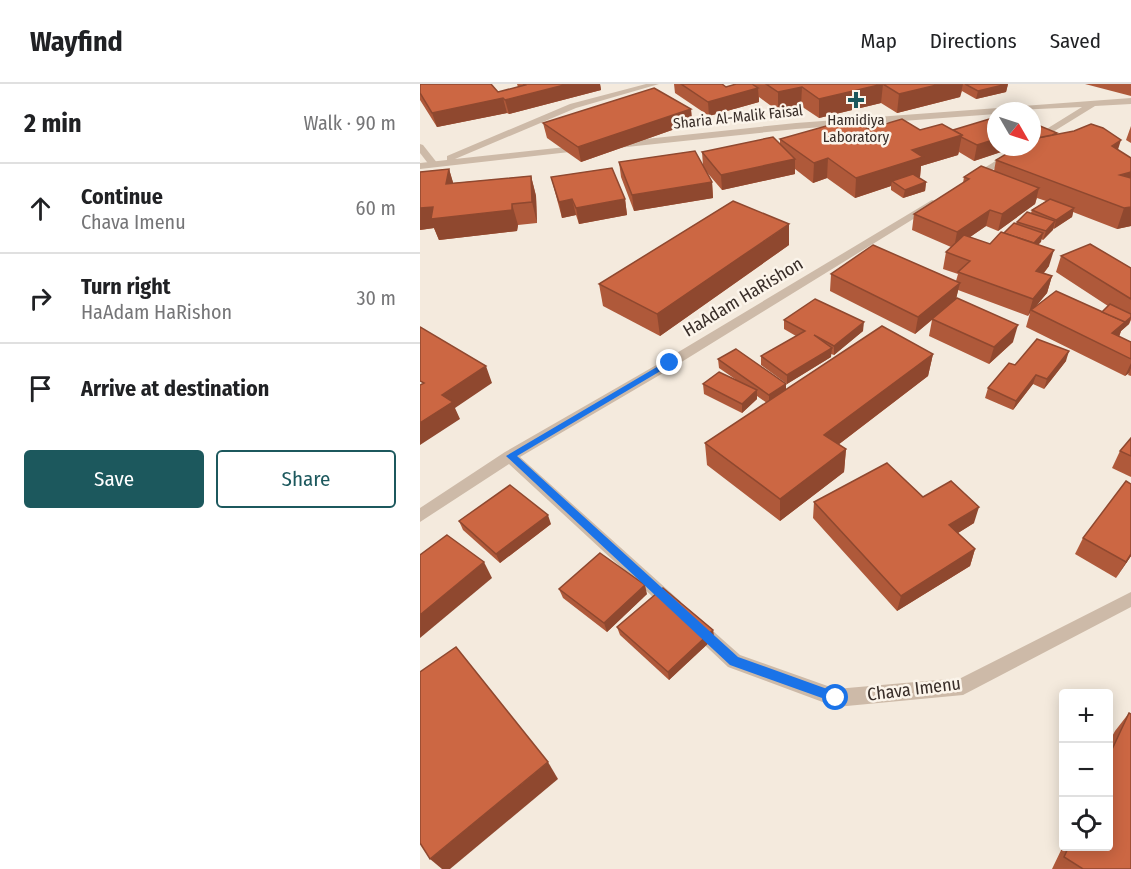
<!DOCTYPE html>
<meta charset="utf-8">
<style>
:root{--surface:#fff;--page:#f6f6f6;--text:#202124;--muted:#757577;--line:#e0e0e0;--accent:#1c585d}
body{margin:0;font-family:"Fira Sans Condensed",sans-serif;background:var(--page);color:var(--text)}
.controls{position:absolute;right:18px;bottom:18px;display:grid;overflow:hidden;border-radius:6px;box-shadow:0 3px 15px #0003}
.controls button{width:54px;height:54px;display:grid;place-items:center;padding:0;border:0;border-bottom:2px solid var(--line);background:var(--surface);color:var(--text);font:30px sans-serif}
.compass{position:absolute;left:567px;top:18px;width:54px;height:54px;border-radius:50%;background:var(--surface);box-shadow:0 3px 15px #0003;rotate:129deg}
.stop{position:absolute;width:18px;height:18px;margin:-14px;border:4px solid #1a73e8;border-radius:50%;background:#fff}
.stop.end{background:#1a73e8;border-color:#fff;box-shadow:0 2px 6px #0008}
.list{margin:0;padding:0;list-style:none}
h2{display:flex;justify-content:space-between;align-items:center;height:78px;margin:0;padding:0 24px;font-size:26px}
h2 small{font-size:20px;font-weight:400;color:var(--muted)}
.list li{display:grid;grid-template-columns:39px 1fr auto;gap:18px;align-items:center;box-sizing:border-box;height:90px;padding:0 24px;border-top:2px solid var(--line)}
.list b{display:block;font-size:22px;white-space:nowrap}
.list p{margin:0;font-size:20px;white-space:nowrap;color:var(--muted)}
.list em{font-size:20px;font-style:normal;color:var(--muted)}
.actions{display:flex;gap:12px;padding:18px 24px}
.actions a{flex:1;padding:14px 0;border:2px solid var(--accent);border-radius:6px;text-align:center;font-size:21px;color:var(--accent)}
.actions .main{background:var(--accent);color:#fff}
.icon{flex:none;width:33px;height:33px;fill:none;stroke:currentColor;stroke-width:2;stroke-linecap:round;stroke-linejoin:round}
.map{position:relative;flex:none;width:711px;height:785px;overflow:hidden}
header{display:flex;align-items:center;gap:36px;box-sizing:border-box;height:84px;padding:0 30px;background:var(--surface);border-bottom:2px solid var(--line)}
header strong{font-size:28px}
nav{display:flex;gap:33px;margin-inline-start:auto;font-size:21px}
main{display:flex}
aside{flex:1;background:var(--surface)}
.map>svg:first-child{display:block}
.lines{fill:none;stroke-linecap:round;stroke-linejoin:round}
.minor{fill:#cdbaa8;fill-rule:evenodd}
.tertiary{fill:#cdbaa8;fill-rule:evenodd}
.wall{fill:#af593a;fill-rule:evenodd}
.shaded-wall{fill:#8f482f}
.building{fill:#cc6743;stroke:#8f482f;stroke-width:1.5}
.route{fill:#1a73e8}
.poi-dot{fill:#1c585d;stroke:#fbf4ea;stroke-width:2}
.labels{text-anchor:middle;stroke-width:5;stroke-linejoin:round;paint-order:stroke}
.far-street-label{font-size:15px;fill:#392e29;stroke:#fbf4ea}
.far-poi-label{font-size:15px;fill:#392e29;stroke:#fbf4ea}
.street-label{font-size:18px;fill:#392e29;stroke:#fbf4ea}
</style>
<header>
<strong>Wayfind</strong>
<nav><a>Map</a><a>Directions</a><a>Saved</a></nav>
</header>
<main>
<aside>
<h2>2 min<small>Walk · 90 m</small></h2>
<ul class="list">
<li><svg class="icon" aria-label="ahead" viewBox="0 0 24 24"><path d="M12 20V5M6 11l6-6 6 6"/></svg><div><b>Continue</b><p>Chava Imenu</p></div><em>60 m</em></li>
<li><svg class="icon" aria-label="right" viewBox="0 0 24 24"><path d="M7 20v-9h11M14 6l5 5-5 5"/></svg><div><b>Turn right</b><p>HaAdam HaRishon</p></div><em>30 m</em></li>
<li><svg class="icon" aria-label="arrive" viewBox="0 0 24 24"><path d="M6 21V4h12l-3 4 3 4H6"/></svg><div><b>Arrive at destination</b></div></li>
</ul>
<div class="actions"><a class="main">Save</a><a>Share</a></div>
</aside>
<div class="map">
<svg width="711" height="785" viewBox="0 0 711 785">
<rect width="100%" height="100%" fill="#f4eadd"/>
<g class="lines">
<path class="minor" d="M 0,60 L 3,61 L 18,80 L 16,82 L 10,82 L 0,69 Z"/>
<g class="tertiary">
<path d="M 226,0 L 239,0 L 156,24 L 35,75 L 164,61 L 167,62 L 167,66 L 0,85 L 0,79 L 27,76 L 27,72 L 150,20 Z"/>
<path d="M 711,14 L 711,20 L 675,22 L 615,59 L 612,58 L 612,54 L 662,23 L 576,27 L 576,30 L 376,45 L 197,64 L 192,61 L 197,58 L 376,39 Z"/>
<path d="M 598,63 L 609,63 L 553,98 L 545,96 Z"/>
<path d="M 512,116 L 516,117 L 516,121 L 255,282 L 100,373 L 260,517 L 263,522 L 260,527 L 254,529 L 248,527 L 89,380 L 0,438 L 0,424 L 85,368 L 245,276 Z"/>
<path d="M 711,508 L 711,523 L 543,611 L 416,623 L 308,583 L 272,549 L 269,544 L 272,539 L 278,536 L 284,539 L 320,571 L 416,605 L 541,594 Z"/>
</g>
</g>
<g class="wall">
<path d="M 0,0 L 78,8 L 98,3 L 97,0 L 180,0 L 181,6 L 89,30 L 87,29 L 17,43 L 0,16 Z"/>
<path d="M 254,0 L 302,0 L 306,3 L 316,0 L 588,0 L 586,8 L 556,15 L 542,7 L 540,13 L 477,29 L 461,19 L 399,34 L 381,22 L 358,27 L 339,13 L 339,18 L 289,32 L 255,9 Z"/>
<path d="M 665,0 L 711,0 L 711,12 Z"/>
<path d="M 271,25 L 272,39 L 161,78 L 127,54 L 123,39 Z"/>
<path d="M 711,42 L 711,59 L 706,56 Z"/>
<path d="M 448,45 L 533,46 L 576,63 L 612,63 L 636,50 L 698,66 L 711,142 L 697,145 L 653,128 L 652,133 L 633,145 L 623,156 L 621,155 L 618,161 L 629,182 L 624,189 L 632,192 L 627,209 L 615,223 L 682,228 L 688,222 L 636,188 L 641,172 L 711,184 L 711,236 L 709,240 L 701,247 L 699,253 L 711,258 L 711,292 L 708,291 L 709,289 L 705,292 L 606,243 L 610,229 L 608,232 L 538,206 L 536,215 L 593,258 L 569,280 L 509,252 L 512,236 L 495,250 L 410,207 L 411,190 L 536,197 L 538,190 L 523,185 L 526,168 L 531,163 L 492,146 L 494,130 L 543,99 L 544,93 L 574,87 L 576,76 L 593,66 L 590,65 L 554,77 L 539,68 L 538,71 L 501,82 L 500,93 L 498,93 L 506,98 L 505,107 L 483,114 L 471,106 L 471,102 L 435,114 L 407,94 L 393,99 L 375,85 L 375,90 L 302,106 L 285,86 L 292,98 L 293,114 L 214,127 L 201,93 L 199,78 L 283,82 L 282,68 L 360,60 L 360,55 ZM 617,114 L 626,117 L 612,126 L 611,129 L 597,138 L 596,140 L 570,160 L 550,153 L 566,142 L 578,147 L 615,120 Z"/>
<path d="M 29,85 L 33,99 L 111,92 L 116,112 L 117,139 L 98,141 L 97,147 L 19,156 L 14,144 L 0,146 L 0,88 Z"/>
<path d="M 131,93 L 205,115 L 207,131 L 159,140 L 156,131 L 142,134 Z"/>
<path d="M 369,161 L 240,252 L 183,222 L 179,200 Z"/>
<path d="M 364,236 L 443,247 L 414,271 L 411,270 L 411,273 L 367,300 L 341,281 L 341,272 L 376,252 L 364,245 Z"/>
<path d="M 513,270 L 508,292 L 418,361 L 426,365 L 424,388 L 360,437 L 287,381 L 285,359 L 347,319 L 337,312 L 337,315 L 322,329 L 284,310 L 283,300 L 315,295 L 299,284 L 298,275 L 366,306 Z"/>
<path d="M 646,277 L 624,305 L 613,300 L 593,326 L 565,314 L 568,304 L 595,281 Z"/>
<path d="M 711,354 L 711,393 L 692,384 L 700,367 Z"/>
<path d="M 503,413 L 554,439 L 538,449 L 555,465 L 550,482 L 477,527 L 393,434 L 394,418 Z"/>
<path d="M 39,437 L 131,440 L 80,479 L 43,446 Z"/>
<path d="M 663,454 L 711,472 L 696,494 L 655,470 Z"/>
<path d="M 139,505 L 227,510 L 187,548 L 143,514 Z"/>
<path d="M 197,543 L 293,546 L 294,554 L 249,596 L 200,551 Z"/>
<path d="M 709,629 L 711,785 L 632,785 L 644,760 L 644,762 L 688,762 L 688,660 L 695,647 Z"/>
</g>
<g class="shaded-wall">
<path d="M 148,0 L 180,0 L 181,6 L 89,30 L 85,16 Z"/>
<path d="M 463,0 L 461,19 L 399,34 L 399,15 Z"/>
<path d="M 521,0 L 543,0 L 540,13 L 477,29 L 479,10 Z"/>
<path d="M 588,0 L 586,8 L 556,15 L 558,7 Z"/>
<path d="M 382,3 L 381,22 L 358,27 L 358,8 Z"/>
<path d="M 338,4 L 339,18 L 289,32 L 288,18 Z"/>
<path d="M 83,14 L 87,29 L 17,43 L 12,29 Z"/>
<path d="M 271,25 L 272,39 L 161,78 L 158,63 Z"/>
<path d="M 542,51 L 538,71 L 501,82 L 500,93 L 477,101 L 472,97 L 471,102 L 435,114 L 436,94 L 492,66 Z"/>
<path d="M 576,55 L 576,63 L 590,63 L 590,65 L 554,77 L 557,61 Z"/>
<path d="M 701,56 L 695,75 L 692,62 Z"/>
<path d="M 408,74 L 407,94 L 393,99 L 394,79 Z"/>
<path d="M 375,75 L 375,90 L 302,106 L 301,91 Z"/>
<path d="M 29,85 L 35,105 L 26,100 Z"/>
<path d="M 711,88 L 711,94 L 700,91 Z"/>
<path d="M 111,92 L 116,112 L 117,139 L 112,118 Z"/>
<path d="M 292,98 L 293,114 L 214,127 L 212,111 Z"/>
<path d="M 506,98 L 505,107 L 483,114 L 485,106 Z"/>
<path d="M 619,104 L 615,120 L 578,147 L 582,130 Z"/>
<path d="M 152,115 L 156,131 L 142,134 L 139,118 Z"/>
<path d="M 205,115 L 207,131 L 159,140 L 156,124 Z"/>
<path d="M 92,120 L 98,141 L 97,147 L 19,156 L 14,144 L 0,146 L 0,124 Z"/>
<path d="M 711,123 L 711,142 L 697,145 L 704,124 Z"/>
<path d="M 654,124 L 652,133 L 634,145 L 636,136 Z"/>
<path d="M 570,126 L 566,142 L 534,164 L 537,148 Z"/>
<path d="M 635,137 L 633,146 L 623,156 L 626,147 Z"/>
<path d="M 369,140 L 369,161 L 240,252 L 237,230 Z"/>
<path d="M 623,149 L 621,158 L 609,170 L 612,161 Z"/>
<path d="M 634,166 L 629,182 L 612,203 L 616,187 Z"/>
<path d="M 632,192 L 627,209 L 612,227 L 611,226 L 608,232 L 613,215 Z"/>
<path d="M 540,199 L 536,215 L 495,250 L 498,233 Z"/>
<path d="M 711,233 L 709,240 L 701,247 L 698,255 L 692,249 Z"/>
<path d="M 444,238 L 443,247 L 414,271 L 414,262 Z"/>
<path d="M 598,241 L 593,258 L 569,280 L 574,263 Z"/>
<path d="M 412,264 L 411,273 L 367,300 L 367,291 Z"/>
<path d="M 649,267 L 646,277 L 624,305 L 627,295 Z"/>
<path d="M 513,270 L 508,292 L 402,373 L 404,351 Z"/>
<path d="M 711,279 L 711,284 L 709,289 L 705,292 Z"/>
<path d="M 66,282 L 72,299 L 35,324 L 40,335 L 0,361 L 0,339 L 22,311 Z"/>
<path d="M 616,291 L 613,300 L 593,326 L 596,317 Z"/>
<path d="M 366,300 L 366,309 L 349,320 L 349,311 Z"/>
<path d="M 337,306 L 337,315 L 322,329 L 322,320 Z"/>
<path d="M 426,365 L 424,388 L 360,437 L 360,415 Z"/>
<path d="M 559,423 L 554,439 L 525,457 L 529,441 Z"/>
<path d="M 128,431 L 131,440 L 80,479 L 76,470 Z"/>
<path d="M 555,465 L 550,482 L 477,527 L 481,512 Z"/>
<path d="M 711,470 L 711,472 L 696,494 Z"/>
<path d="M 64,478 L 72,494 L 0,554 L 0,531 Z"/>
<path d="M 225,501 L 227,510 L 187,548 L 184,539 Z"/>
<path d="M 293,546 L 294,554 L 249,596 L 248,588 Z"/>
<path d="M 128,678 L 138,695 L 30,785 L 22,785 L 10,775 Z"/>
</g>
<g class="building">
<path d="M 0,0 L 71,0 L 78,8 L 105,1 L 103,0 L 148,0 L 85,16 L 83,14 L 12,29 L 0,9 Z"/>
<path d="M 261,0 L 302,0 L 306,3 L 316,0 L 332,0 L 338,4 L 288,18 Z"/>
<path d="M 346,0 L 521,0 L 479,10 L 463,0 L 399,15 L 382,3 L 358,8 Z"/>
<path d="M 545,0 L 587,0 L 558,7 Z"/>
<path d="M 234,4 L 271,25 L 158,63 L 123,39 Z"/>
<path d="M 576,33 L 576,55 L 557,61 L 541,53 L 542,51 L 533,46 Z"/>
<path d="M 431,35 L 448,45 L 482,35 L 500,46 L 522,40 L 542,51 L 492,66 L 503,73 L 436,94 L 408,74 L 394,79 L 360,55 Z"/>
<path d="M 671,40 L 683,44 L 701,56 L 692,62 L 711,74 L 711,88 L 700,91 L 711,94 L 711,123 L 704,124 L 576,76 L 598,63 L 612,63 L 612,55 L 654,47 Z"/>
<path d="M 620,42 L 637,49 L 632,51 L 612,55 L 612,46 Z"/>
<path d="M 353,53 L 375,75 L 301,91 L 282,68 Z"/>
<path d="M 275,67 L 292,98 L 212,111 L 199,78 Z"/>
<path d="M 561,82 L 619,104 L 582,130 L 570,126 L 537,148 L 494,130 L 549,95 L 544,93 Z"/>
<path d="M 192,84 L 205,115 L 156,124 L 152,115 L 139,118 L 131,93 Z"/>
<path d="M 29,85 L 26,100 L 111,92 L 112,118 L 92,120 L 92,126 L 11,135 L 13,123 L 0,124 L 0,88 Z"/>
<path d="M 493,90 L 506,98 L 485,106 L 472,97 Z"/>
<path d="M 630,115 L 654,124 L 636,136 L 612,126 Z"/>
<path d="M 313,117 L 369,140 L 237,230 L 179,200 Z"/>
<path d="M 607,128 L 635,137 L 626,147 L 597,138 Z"/>
<path d="M 594,139 L 623,149 L 614,159 L 584,149 Z"/>
<path d="M 581,148 L 634,166 L 616,187 L 632,192 L 613,215 L 538,188 L 550,177 L 526,168 L 544,151 L 570,160 Z"/>
<path d="M 670,160 L 711,184 L 711,215 L 641,172 Z"/>
<path d="M 453,161 L 540,199 L 498,233 L 411,190 Z"/>
<path d="M 636,207 L 705,238 L 692,249 L 711,258 L 711,275 L 611,226 Z"/>
<path d="M 537,214 L 598,241 L 574,263 L 512,235 Z"/>
<path d="M 395,215 L 444,238 L 414,262 L 394,251 L 412,264 L 367,291 L 341,272 L 385,247 L 364,236 Z"/>
<path d="M 690,220 L 711,230 L 711,233 L 705,238 L 682,228 Z"/>
<path d="M 462,242 L 513,270 L 404,351 L 426,365 L 360,415 L 285,359 Z"/>
<path d="M 0,243 L 66,282 L 22,311 L 33,318 L 0,339 L 0,301 L 4,299 L 0,297 Z"/>
<path d="M 617,255 L 649,267 L 627,295 L 616,291 L 596,317 L 568,304 L 589,279 L 595,281 Z"/>
<path d="M 316,265 L 366,300 L 349,311 L 298,275 Z"/>
<path d="M 299,288 L 337,306 L 322,320 L 283,300 Z"/>
<path d="M 711,354 L 711,372 L 700,367 Z"/>
<path d="M 467,379 L 503,413 L 531,397 L 559,423 L 529,441 L 555,465 L 481,512 L 394,418 Z"/>
<path d="M 706,397 L 711,400 L 711,470 L 706,478 L 663,454 Z"/>
<path d="M 90,401 L 128,431 L 76,470 L 39,437 Z"/>
<path d="M 27,451 L 64,478 L 0,531 L 0,471 Z"/>
<path d="M 180,469 L 225,501 L 184,539 L 139,505 Z"/>
<path d="M 243,504 L 293,546 L 248,588 L 197,543 Z"/>
<path d="M 36,563 L 128,678 L 10,775 L 0,759 L 0,588 Z"/>
<path d="M 709,629 L 711,630 L 711,785 L 663,785 L 644,773 L 649,762 L 688,762 L 688,674 Z"/>
</g>
<path class="route" d="M 247,277 L 254,279 L 97,372 L 318,573 L 421,610 L 421,618 L 416,619 L 310,581 L 86,372 Z"/>
<path class="poi-dot" d="M433 7h6v6h6v6h-6v6h-6v-6h-6v-6h6z"/>
<g class="labels">
<g class="far-street-label">
<text transform="translate(318 33) rotate(-6)" y="5">Sharia Al-Malik Faisal</text>
</g>
<g class="far-poi-label">
<text x="436" y="41">Hamidiya<tspan x="436" dy="17">Laboratory</tspan></text>
</g>
<g class="street-label">
<text transform="translate(323 213) rotate(-31)" y="6">HaAdam HaRishon</text>
<text transform="translate(494 605) rotate(-7)" y="6">Chava Imenu</text>
</g>
</g>
</svg>
<div class="controls">
<button>+</button>
<button>−</button>
<button><svg class="icon" aria-label="locate" viewBox="0 0 24 24"><circle cx="12" cy="12" r="6"/><path d="M12 2v4M12 18v4M2 12h4M18 12h4"/></svg></button>
</div>
<svg class="compass" viewBox="-18 -18 36 36"><path d="M0-13l5 13h-10z" fill="#e53935"/><path d="M0 13l5-13h-10z" fill="#757577"/></svg>
<div class="stop" style="left:416px;top:614px"></div>
<div class="stop end" style="left:250px;top:279px"></div>
</div>
</main>
